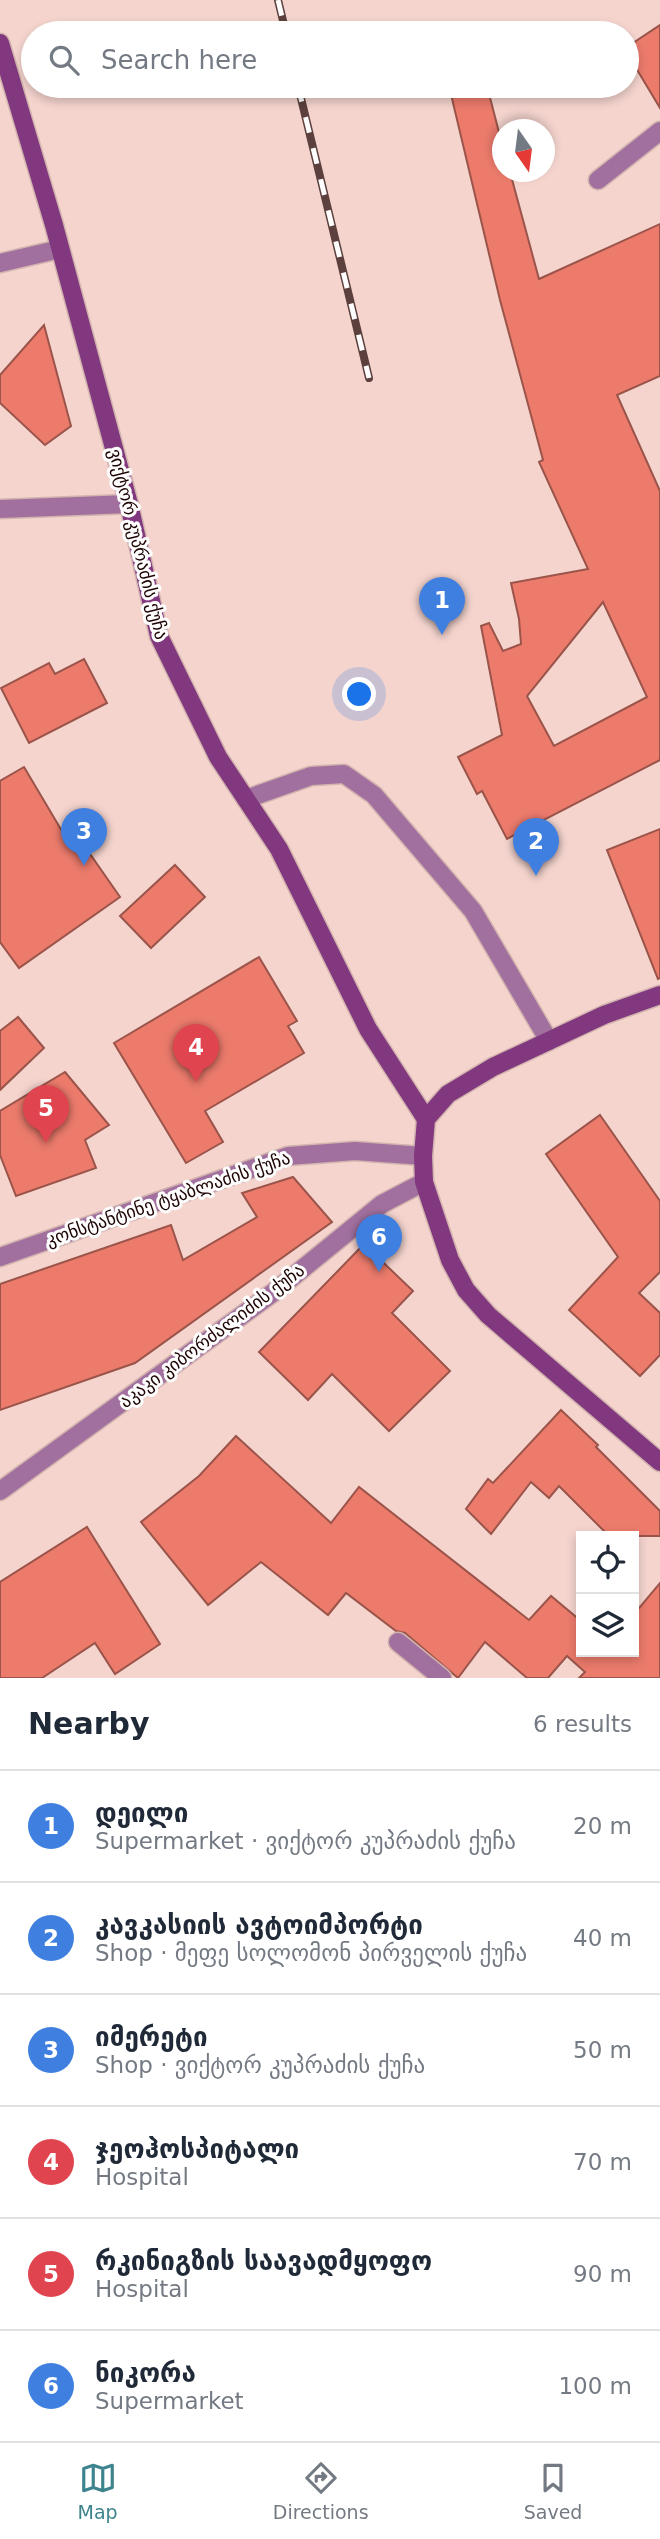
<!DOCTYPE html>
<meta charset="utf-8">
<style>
:root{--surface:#fff;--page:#f2f2f3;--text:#1f2937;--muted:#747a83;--line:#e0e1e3;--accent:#3e848f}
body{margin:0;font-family:"DejaVu Sans","Noto Sans Georgian",sans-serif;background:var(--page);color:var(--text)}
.controls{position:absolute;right:21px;bottom:21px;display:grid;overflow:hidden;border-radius:0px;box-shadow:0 4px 10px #0003}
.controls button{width:63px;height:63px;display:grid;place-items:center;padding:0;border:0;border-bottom:2px solid var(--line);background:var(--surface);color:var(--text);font:35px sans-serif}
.compass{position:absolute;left:492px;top:119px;width:63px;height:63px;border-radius:50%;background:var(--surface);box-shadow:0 4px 10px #0003;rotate:166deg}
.you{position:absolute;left:360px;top:695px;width:24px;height:24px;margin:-18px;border:5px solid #fff;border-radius:50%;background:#1a73e8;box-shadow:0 0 0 10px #1a73e833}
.badge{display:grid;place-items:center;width:46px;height:46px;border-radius:50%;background:var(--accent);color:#fff;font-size:23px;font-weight:700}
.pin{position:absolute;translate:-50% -58px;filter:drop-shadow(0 2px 4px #0008)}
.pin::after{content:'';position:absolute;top:37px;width:24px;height:21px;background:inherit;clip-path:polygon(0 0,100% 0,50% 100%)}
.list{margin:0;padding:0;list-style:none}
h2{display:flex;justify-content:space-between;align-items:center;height:91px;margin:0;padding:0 28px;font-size:30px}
h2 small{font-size:23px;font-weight:400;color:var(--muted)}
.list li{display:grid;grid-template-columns:46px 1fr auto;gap:21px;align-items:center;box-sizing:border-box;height:112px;padding:0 28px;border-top:2px solid var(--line)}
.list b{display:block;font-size:26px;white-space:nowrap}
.list p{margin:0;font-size:23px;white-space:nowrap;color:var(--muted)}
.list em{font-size:23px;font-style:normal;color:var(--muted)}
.icon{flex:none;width:38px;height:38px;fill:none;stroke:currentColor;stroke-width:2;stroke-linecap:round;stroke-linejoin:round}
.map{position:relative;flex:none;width:660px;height:1678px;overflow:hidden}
.search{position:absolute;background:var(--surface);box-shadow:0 4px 10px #0003;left:21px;right:21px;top:21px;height:77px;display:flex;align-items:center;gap:18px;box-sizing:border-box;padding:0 24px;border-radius:38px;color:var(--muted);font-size:26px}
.sheet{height:763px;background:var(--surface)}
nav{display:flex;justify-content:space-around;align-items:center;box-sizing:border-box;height:98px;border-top:2px solid var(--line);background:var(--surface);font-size:19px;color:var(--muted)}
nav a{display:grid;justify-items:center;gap:4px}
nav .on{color:var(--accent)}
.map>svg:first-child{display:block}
.building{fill:#ec7b6c;stroke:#9a544a;stroke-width:2;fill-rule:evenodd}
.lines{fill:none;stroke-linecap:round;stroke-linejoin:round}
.lane-casing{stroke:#d2b3ae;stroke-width:21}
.street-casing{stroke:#d2b3ae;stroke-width:21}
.secondary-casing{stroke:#d2b3ae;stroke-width:21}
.lane{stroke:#a2709f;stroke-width:18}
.street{stroke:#a2709f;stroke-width:18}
.secondary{stroke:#82387f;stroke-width:18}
.rail-casing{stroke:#5b403d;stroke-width:8}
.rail{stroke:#fdfdfd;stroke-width:5;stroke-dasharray:16;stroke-linecap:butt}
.labels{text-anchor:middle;stroke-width:6;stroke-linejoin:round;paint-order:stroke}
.street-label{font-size:18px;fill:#1d0403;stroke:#fdfdfd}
</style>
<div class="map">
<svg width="660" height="1678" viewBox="0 0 660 1678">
<rect width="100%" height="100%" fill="#f5d4ce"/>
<g class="building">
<path d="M 660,25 L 660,108 L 627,53 L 627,47 Z"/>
<path d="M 449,86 L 487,86 L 502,144 L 502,172 L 510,172 L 539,279 L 660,224 L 660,376 L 617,395 L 660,491 L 660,760 L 507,839 L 482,791 L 477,794 L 458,757 L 502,735 L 481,626 L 489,623 L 503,651 L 521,644 L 519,619 L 511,583 L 588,569 L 539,462 L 543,460 L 500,300 ZM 603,602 L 647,697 L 554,746 L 527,696 Z"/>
<path d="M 44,325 L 71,426 L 45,445 L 0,403 L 0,375 Z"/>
<path d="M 84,659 L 107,703 L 29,743 L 1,688 L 49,663 L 55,674 Z"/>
<path d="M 24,767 L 72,848 L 81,841 L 120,897 L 19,968 L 0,942 L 0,781 Z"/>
<path d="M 660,829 L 660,978 L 658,979 L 607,850 Z"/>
<path d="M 175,865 L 205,897 L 151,948 L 120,916 Z"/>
<path d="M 259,957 L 297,1021 L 288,1026 L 304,1053 L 205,1111 L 223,1142 L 186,1163 L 114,1043 Z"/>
<path d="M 18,1017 L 44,1048 L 0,1090 L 0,1031 Z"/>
<path d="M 65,1072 L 109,1125 L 85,1140 L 96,1168 L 16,1196 L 0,1155 L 0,1111 Z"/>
<path d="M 600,1115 L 660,1201 L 660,1272 L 639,1293 L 660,1313 L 660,1355 L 640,1376 L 569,1310 L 618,1257 L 546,1154 Z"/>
<path d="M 293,1177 L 332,1222 L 135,1363 L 0,1410 L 0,1284 L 171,1225 L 183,1260 L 257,1217 L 242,1193 Z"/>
<path d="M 364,1244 L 413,1291 L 392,1313 L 450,1371 L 389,1431 L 332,1374 L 308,1400 L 259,1352 Z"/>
<path d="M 561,1410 L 598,1445 L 596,1447 L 660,1511 L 660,1536 L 609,1536 L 559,1486 L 549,1498 L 531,1482 L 491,1534 L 466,1509 L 488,1479 L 493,1483 Z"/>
<path d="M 236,1436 L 331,1523 L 359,1487 L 529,1620 L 551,1596 L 581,1621 L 581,1652 L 634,1652 L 634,1614 L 660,1583 L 660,1678 L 579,1678 L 585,1672 L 567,1656 L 548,1678 L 527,1678 L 485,1642 L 458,1678 L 405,1633 L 396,1631 L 346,1593 L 328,1615 L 261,1562 L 208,1605 L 141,1522 L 199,1476 Z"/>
<path d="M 87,1527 L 160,1644 L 115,1674 L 95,1643 L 42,1678 L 0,1678 L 0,1582 Z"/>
</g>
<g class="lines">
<defs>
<g id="lane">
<path d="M 0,263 L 60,249"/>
<path d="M 246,799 L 311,776 L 344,774 L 374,795 L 473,911 L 549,1041"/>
<path d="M 398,1642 L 442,1678"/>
</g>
<g id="street">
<path d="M 598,180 L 660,131"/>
<path d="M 0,509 L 129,504"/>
<path d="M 0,1257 L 288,1156 L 355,1151 L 423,1156"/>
<path d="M 0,1491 L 274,1292 L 382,1204 L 424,1182"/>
</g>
<g id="secondary">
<path d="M 0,43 L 54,225 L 129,504 L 159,636 L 218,757 L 279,849 L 368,1029 L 426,1119"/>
<path d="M 660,995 L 604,1015 L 493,1067 L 448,1094 L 426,1119 L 423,1156 L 424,1182 L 450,1260 L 466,1290 L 488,1315 L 660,1462"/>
</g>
</defs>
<use href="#lane" class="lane-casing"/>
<use href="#street" class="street-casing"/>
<use href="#secondary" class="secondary-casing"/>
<use href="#lane" class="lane"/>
<use href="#street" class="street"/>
<use href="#secondary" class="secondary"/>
<defs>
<g id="rail">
<path d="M 278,0 L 286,33"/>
<path d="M 298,86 L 369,378"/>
</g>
</defs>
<use href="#rail" class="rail-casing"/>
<use href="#rail" class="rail"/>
</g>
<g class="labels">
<g class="street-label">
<text transform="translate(138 544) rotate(76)" y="6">ვიქტორ კუპრაძის ქუჩა</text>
<text transform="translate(168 1199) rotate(-19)" y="6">კონსტანტინე ტყაბლაძის ქუჩა</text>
<text transform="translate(212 1336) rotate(-37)" y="6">აკაკი კიბორძალიძის ქუჩა</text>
</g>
</g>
</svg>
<div class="controls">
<button><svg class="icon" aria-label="locate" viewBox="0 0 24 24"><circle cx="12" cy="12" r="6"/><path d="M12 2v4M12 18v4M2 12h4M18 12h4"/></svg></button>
<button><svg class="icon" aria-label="layers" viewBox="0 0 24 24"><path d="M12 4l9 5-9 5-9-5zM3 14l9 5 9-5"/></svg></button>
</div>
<svg class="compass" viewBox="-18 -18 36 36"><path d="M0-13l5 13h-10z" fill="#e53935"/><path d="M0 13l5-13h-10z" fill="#747a83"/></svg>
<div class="you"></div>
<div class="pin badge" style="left:442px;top:635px;background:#3f7fe0">1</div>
<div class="pin badge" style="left:536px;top:876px;background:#3f7fe0">2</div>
<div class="pin badge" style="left:84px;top:866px;background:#3f7fe0">3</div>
<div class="pin badge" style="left:196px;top:1082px;background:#e0444e">4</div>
<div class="pin badge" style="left:46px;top:1143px;background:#e0444e">5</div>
<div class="pin badge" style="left:379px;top:1272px;background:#3f7fe0">6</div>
<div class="search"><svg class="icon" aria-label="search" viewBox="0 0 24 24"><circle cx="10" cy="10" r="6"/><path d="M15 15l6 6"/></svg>Search here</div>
</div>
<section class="sheet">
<h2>Nearby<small>6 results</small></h2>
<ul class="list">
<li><span class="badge" style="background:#3f7fe0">1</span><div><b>დეილი</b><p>Supermarket · ვიქტორ კუპრაძის ქუჩა</p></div><em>20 m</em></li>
<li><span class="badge" style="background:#3f7fe0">2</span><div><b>კავკასიის ავტოიმპორტი</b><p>Shop · მეფე სოლომონ პირველის ქუჩა</p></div><em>40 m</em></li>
<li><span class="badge" style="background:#3f7fe0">3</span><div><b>იმერეტი</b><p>Shop · ვიქტორ კუპრაძის ქუჩა</p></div><em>50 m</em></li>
<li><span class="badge" style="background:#e0444e">4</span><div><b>ჯეოჰოსპიტალი</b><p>Hospital</p></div><em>70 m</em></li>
<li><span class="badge" style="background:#e0444e">5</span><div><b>რკინიგზის საავადმყოფო</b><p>Hospital</p></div><em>90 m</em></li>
<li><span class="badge" style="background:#3f7fe0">6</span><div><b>ნიკორა</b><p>Supermarket</p></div><em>100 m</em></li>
</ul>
</section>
<nav>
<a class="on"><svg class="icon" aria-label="map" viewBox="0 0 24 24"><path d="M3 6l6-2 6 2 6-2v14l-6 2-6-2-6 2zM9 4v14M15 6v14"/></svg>Map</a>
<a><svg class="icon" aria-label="directions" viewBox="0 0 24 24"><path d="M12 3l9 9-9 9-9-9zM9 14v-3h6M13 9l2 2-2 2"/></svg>Directions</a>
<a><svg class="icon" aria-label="saved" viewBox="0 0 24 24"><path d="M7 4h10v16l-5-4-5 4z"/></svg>Saved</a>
</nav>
